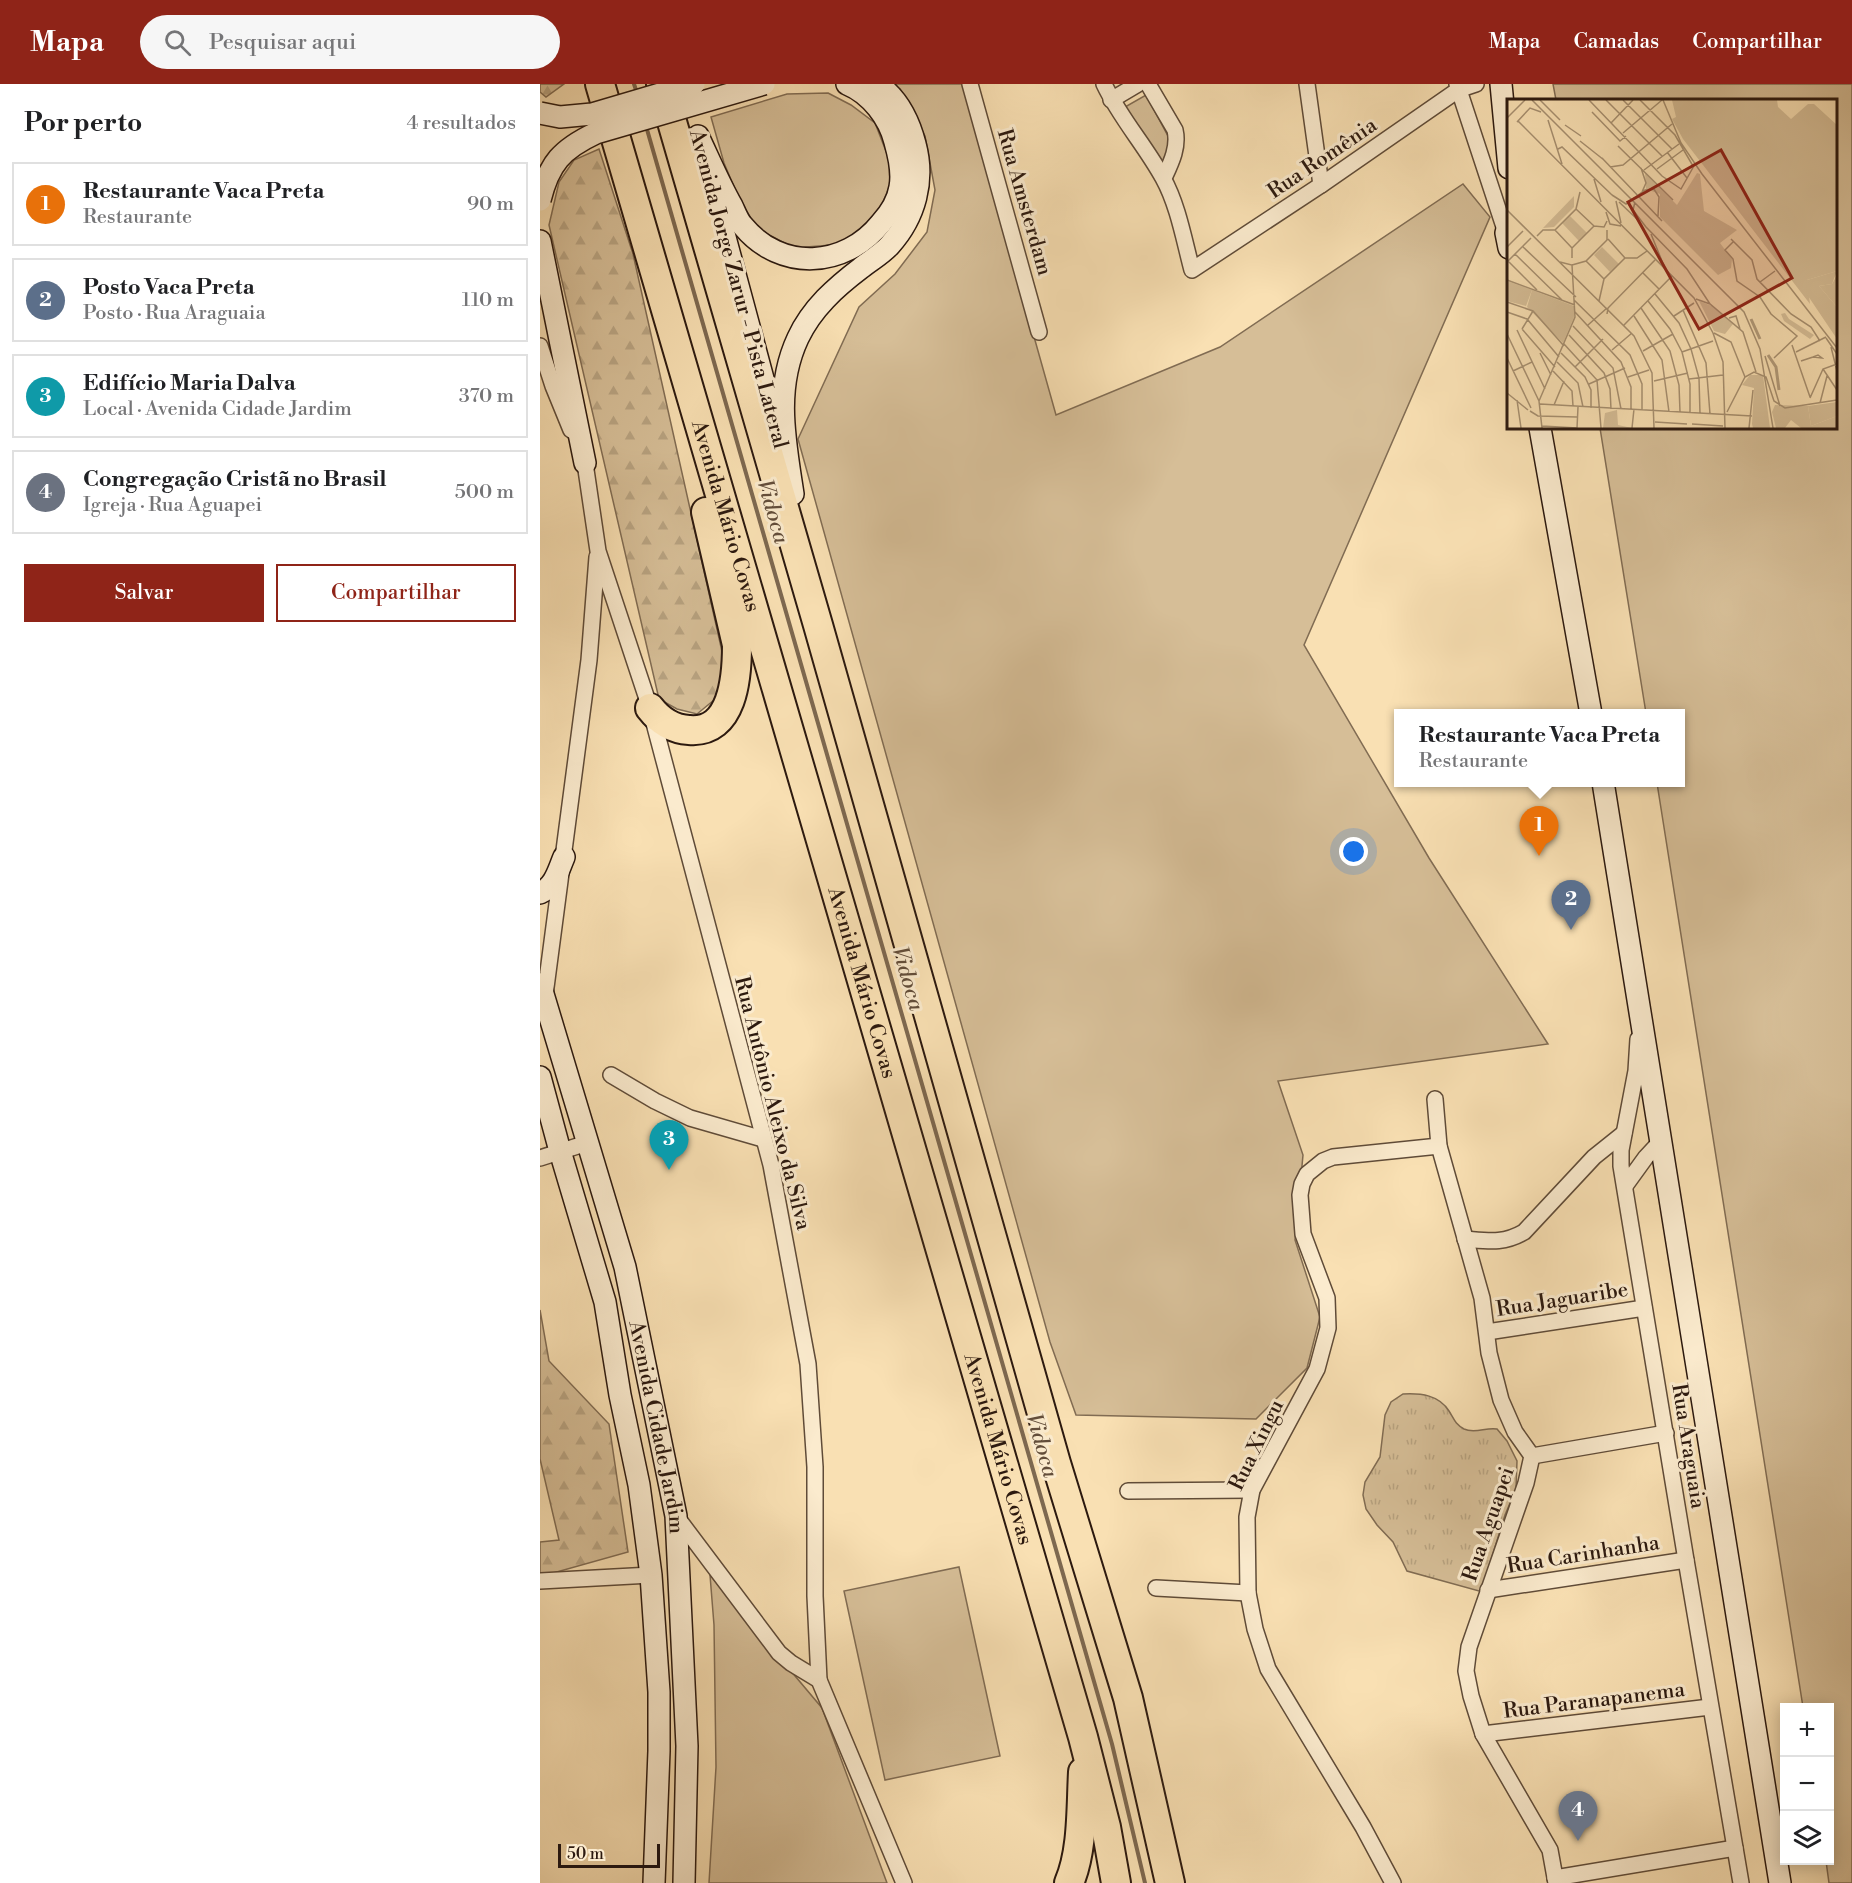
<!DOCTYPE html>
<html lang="pt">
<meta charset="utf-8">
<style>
:root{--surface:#fff;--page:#f6f6f6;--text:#202124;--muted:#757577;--line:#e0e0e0;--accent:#8f2418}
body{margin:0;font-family:"Libre Bodoni",serif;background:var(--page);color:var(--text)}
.controls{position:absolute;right:18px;bottom:18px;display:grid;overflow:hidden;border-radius:0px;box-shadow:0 3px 15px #0003}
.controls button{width:54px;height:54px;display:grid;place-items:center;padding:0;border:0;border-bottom:2px solid var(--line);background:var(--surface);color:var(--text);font:30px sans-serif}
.scale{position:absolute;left:18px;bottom:15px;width:102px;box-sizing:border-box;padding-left:6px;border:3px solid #2c190f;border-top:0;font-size:16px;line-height:21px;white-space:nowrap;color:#2c190f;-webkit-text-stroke:4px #fbebce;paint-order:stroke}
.you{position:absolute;left:814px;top:768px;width:21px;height:21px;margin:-15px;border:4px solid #fff;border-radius:50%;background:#1a73e8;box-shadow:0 0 0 9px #1a73e833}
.badge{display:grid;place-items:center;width:39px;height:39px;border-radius:50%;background:var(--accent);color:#fff;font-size:20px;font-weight:700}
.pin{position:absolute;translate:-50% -50px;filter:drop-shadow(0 2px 3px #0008)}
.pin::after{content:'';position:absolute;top:32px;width:21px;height:18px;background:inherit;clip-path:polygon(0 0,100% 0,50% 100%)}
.popup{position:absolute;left:854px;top:625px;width:291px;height:78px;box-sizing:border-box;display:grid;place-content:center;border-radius:0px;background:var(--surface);filter:drop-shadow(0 2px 4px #0005);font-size:20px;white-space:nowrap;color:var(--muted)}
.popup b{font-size:22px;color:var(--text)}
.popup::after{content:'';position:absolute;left:50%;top:100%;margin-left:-12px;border:12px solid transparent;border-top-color:var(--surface)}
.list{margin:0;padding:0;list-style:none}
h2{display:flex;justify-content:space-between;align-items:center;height:78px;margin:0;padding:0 24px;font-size:26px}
h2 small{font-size:20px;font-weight:400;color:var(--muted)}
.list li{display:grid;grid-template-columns:39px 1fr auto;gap:18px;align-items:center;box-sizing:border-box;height:84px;margin:0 12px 12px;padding:0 12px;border:2px solid var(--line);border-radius:0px}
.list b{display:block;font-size:22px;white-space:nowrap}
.list p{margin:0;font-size:20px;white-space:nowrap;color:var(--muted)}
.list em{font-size:20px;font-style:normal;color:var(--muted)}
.actions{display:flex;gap:12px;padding:18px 24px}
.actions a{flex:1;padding:14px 0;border:2px solid var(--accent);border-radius:0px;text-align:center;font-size:21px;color:var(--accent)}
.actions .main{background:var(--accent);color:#fff}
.icon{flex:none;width:33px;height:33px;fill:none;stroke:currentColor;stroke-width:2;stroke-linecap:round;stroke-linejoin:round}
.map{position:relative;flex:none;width:1312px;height:1799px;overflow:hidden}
header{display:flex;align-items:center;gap:36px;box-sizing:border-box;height:84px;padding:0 30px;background:var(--accent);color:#fff}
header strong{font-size:28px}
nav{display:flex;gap:33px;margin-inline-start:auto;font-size:21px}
.search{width:420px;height:54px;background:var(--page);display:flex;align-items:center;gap:15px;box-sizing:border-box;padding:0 21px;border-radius:33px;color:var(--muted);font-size:22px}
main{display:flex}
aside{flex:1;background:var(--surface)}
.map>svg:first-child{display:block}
.grass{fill:#d6be97;stroke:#816c53;stroke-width:1.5}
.forest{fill:url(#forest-firs);stroke:#816c53;stroke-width:1.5}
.park{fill:url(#park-tufts);stroke:#816c53;stroke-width:1.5}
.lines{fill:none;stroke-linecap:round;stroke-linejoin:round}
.stream{stroke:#7d6850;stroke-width:4}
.street-casing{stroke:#5f4b38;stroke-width:18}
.secondary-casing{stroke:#2c190f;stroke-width:24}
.highway-casing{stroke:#2c190f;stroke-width:32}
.street{stroke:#fbebce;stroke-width:15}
.secondary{stroke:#fbebce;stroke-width:21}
.highway{stroke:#f9e0b3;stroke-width:28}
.secondary-bridge-casing{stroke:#2c190f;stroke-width:24;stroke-linecap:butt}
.secondary-bridge{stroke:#fbebce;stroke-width:21}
.labels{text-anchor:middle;stroke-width:6;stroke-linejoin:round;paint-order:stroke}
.street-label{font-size:21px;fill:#2c190f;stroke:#fbebce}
.water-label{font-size:22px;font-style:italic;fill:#624d3a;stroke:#fbebce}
.inset-river{fill:none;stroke:#b39c7b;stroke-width:3}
.inset-road{fill:none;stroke:#a79071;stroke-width:1.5}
.view{fill:#8f2418;fill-opacity:0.15;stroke:#8f2418;stroke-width:3}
.inset-edge{fill:none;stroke:#2c190f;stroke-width:3}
</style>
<header>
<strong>Mapa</strong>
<div class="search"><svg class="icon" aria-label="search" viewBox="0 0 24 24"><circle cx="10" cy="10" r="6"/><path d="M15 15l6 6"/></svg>Pesquisar aqui</div>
<nav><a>Mapa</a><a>Camadas</a><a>Compartilhar</a></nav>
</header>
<main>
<aside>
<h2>Por perto<small>4 resultados</small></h2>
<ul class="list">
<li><span class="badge" style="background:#e8710a">1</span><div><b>Restaurante Vaca Preta</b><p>Restaurante</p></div><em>90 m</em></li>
<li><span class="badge" style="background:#5c6f8a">2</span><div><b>Posto Vaca Preta</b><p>Posto · Rua Araguaia</p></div><em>110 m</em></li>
<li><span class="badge" style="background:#0f9aa8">3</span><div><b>Edifício Maria Dalva</b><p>Local · Avenida Cidade Jardim</p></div><em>370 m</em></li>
<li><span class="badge" style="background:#6b7280">4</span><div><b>Congregação Cristã no Brasil</b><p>Igreja · Rua Aguapei</p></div><em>500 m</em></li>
</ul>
<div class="actions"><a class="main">Salvar</a><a>Compartilhar</a></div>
</aside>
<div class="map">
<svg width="1312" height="1799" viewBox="0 0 1312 1799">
<defs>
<pattern id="forest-firs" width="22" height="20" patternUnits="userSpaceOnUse" patternTransform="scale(1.5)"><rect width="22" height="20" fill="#d6be97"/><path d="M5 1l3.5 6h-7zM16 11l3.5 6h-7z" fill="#b8a381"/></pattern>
<pattern id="park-tufts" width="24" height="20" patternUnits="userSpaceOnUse" patternTransform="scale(1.5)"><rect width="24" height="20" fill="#d6be97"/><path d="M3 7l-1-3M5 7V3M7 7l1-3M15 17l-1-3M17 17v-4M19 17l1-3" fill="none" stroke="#b8a381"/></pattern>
</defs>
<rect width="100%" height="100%" fill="#f9e0b3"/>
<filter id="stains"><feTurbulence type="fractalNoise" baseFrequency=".00333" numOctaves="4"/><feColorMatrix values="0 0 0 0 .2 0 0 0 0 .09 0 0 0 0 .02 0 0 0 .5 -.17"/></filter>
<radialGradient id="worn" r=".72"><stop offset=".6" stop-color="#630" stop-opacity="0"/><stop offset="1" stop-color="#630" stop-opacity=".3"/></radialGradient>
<g class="grass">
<path d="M 352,0 L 423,0 L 516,331 L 680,263 L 923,100 L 950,133 L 764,561 L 889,774 L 1008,960 L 738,997 L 763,1071 L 755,1156 L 780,1233 L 767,1284 L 716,1335 L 536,1331 L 510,1258 L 258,355 L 319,223 L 355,190 L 387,148 L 395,106 L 385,52 L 360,5 Z"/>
<path d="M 1013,0 L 1312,0 L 1312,1799 L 1289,1799 L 1286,1777 L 1290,1776 L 1290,1624 L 1263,1623 L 1117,699 L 1140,698 L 1140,630 L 1106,629 L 1060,344 L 1296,344 L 1296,16 L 1016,16 Z"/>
<path d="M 288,9 L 311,21 L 335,39 L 349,75 L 350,101 L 336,135 L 304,160 L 254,164 L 218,145 L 200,117 L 184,79 L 171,33 L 247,10 Z"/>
<path d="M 606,11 L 629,54 L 628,66 L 623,79 L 585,23 Z"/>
<path d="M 419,1483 L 460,1672 L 345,1696 L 304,1507 Z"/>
<path d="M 170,1491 L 282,1624 L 347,1799 L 169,1799 L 176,1683 L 174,1541 Z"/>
</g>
<g class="forest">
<path d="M 0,0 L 24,0 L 6,13 L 0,8 Z"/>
<path d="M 59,65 L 93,170 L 183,572 L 183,592 L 174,616 L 157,630 L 137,625 L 119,615 L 9,141 L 19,98 L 34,76 Z"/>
<path d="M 0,1226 L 9,1277 L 69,1340 L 88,1468 L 6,1491 L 0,1491 L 0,1458 L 19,1456 L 0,1375 Z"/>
</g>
<path class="park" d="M 863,1310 C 881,1309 899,1311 909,1327 C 914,1335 915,1340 924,1345 C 935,1350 946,1343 957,1345 L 967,1357 L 977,1377 L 976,1405 L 965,1431 L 942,1505 L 939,1507 L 867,1487 L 853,1458 L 837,1441 L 826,1425 L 823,1411 L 825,1398 L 840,1373 L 845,1331 L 851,1318 Z"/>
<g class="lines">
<g class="stream">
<path d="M 94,0 L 97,9"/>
<path d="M 106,42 L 572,1660 L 605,1799"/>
</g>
<defs>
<g id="street">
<path d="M 430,0 L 499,248"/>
<path d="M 564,0 C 580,34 605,61 623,94 C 638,121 644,156 652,186 L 781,101 L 918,6 L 936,0"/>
<path d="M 608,0 L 635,46 C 639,63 631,79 624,94"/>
<path d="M 767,0 L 781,101"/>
<path d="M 917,0 L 966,149"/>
<path d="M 571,16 L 598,0"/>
<path d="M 0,262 L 13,302 L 31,346"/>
<path d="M 42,371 L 45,379 L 58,467 L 110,624 L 231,1081 L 268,1280 L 275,1383 L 275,1512 L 279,1596"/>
<path d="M 5,911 L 49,576 L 57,473"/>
<path d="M 1098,955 L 1096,987 L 1081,1066 L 1081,1082 L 1146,1476 L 1201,1799"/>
<path d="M 71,991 L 115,1017 L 150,1034 L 223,1055"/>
<path d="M 895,1015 L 899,1062 L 942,1214 L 949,1269 L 961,1316 L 975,1348 L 992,1372 L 986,1399 L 929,1563 L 926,1587 L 931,1612 L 943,1650 L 1010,1766 L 1016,1799"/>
<path d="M 0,1074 L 47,1059"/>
<path d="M 1085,1102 L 1106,1073 L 1119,1059"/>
<path d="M 925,1155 C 949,1157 963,1160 984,1148 L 1054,1073 L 1084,1049"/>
<path d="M 947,1248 L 1104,1224"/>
<path d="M 992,1372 L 1126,1349"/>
<path d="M 588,1407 L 712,1406"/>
<path d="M 136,1432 L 239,1569 L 251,1579 L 279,1596 L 364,1799"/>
<path d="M 0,1497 L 111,1491"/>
<path d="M 616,1504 L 708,1509"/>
<path d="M 948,1506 L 1146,1476"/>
<path d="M 943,1650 L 1170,1623"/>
<path d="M 1015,1794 L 1195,1764"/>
<path d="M 853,1799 L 823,1743 L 728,1585 L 715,1545 L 708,1509 L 707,1433 L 712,1406 L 777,1285 L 788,1244 L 787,1214 L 763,1150 L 760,1111 L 762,1100 L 767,1090 L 783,1077 L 793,1073 L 899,1062"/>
</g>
<g id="secondary">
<path d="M 961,0 L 969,84"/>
<path d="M 158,52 C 169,75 179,99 192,122 C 195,128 198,137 203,142 C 241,188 305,184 341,139 C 350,129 358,116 360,103 C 363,88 359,72 355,58 C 349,34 331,10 307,0"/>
<path d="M 171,101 L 236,343"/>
<path d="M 969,139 L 966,149 L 969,164"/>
<path d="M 0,157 L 45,379"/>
<path d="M 1000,344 L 1051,630"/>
<path d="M 253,410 C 245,357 234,305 258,254 C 272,224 296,203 321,184 C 331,176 342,170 350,161 C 375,133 385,97 375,60 C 369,37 357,13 337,0"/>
<path d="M 1063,698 L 1240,1799"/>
<path d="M 0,809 C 15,802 18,787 24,773"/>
<path id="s1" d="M 0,900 L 85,1183 L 136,1432 L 147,1662 L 144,1799"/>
<path d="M 0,993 L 20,1067 L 65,1218 L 80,1311 L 99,1401 L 111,1491 L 119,1608 L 119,1667 L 114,1799"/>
</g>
<g id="highway">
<path id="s2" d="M 60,0 L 543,1653 L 566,1743 L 576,1799"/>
<path d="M 121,0 L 278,541 L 516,1379 L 588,1614 L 630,1799"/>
<path d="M 110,624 C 120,637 132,645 149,646 C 193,650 197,593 197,561 L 166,428"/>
<path d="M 529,1799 C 543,1766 541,1724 543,1688"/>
</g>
</defs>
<use href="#street" class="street-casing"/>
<use href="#secondary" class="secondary-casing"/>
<use href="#highway" class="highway-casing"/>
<use href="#street" class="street"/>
<use href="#secondary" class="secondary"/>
<use href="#highway" class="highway"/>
<defs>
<g id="secondary-bridge">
<path d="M 0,29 L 20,33 L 52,30 L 154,0"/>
<path d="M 0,116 C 9,79 22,65 56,49 L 224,0"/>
</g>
</defs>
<use href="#secondary-bridge" class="secondary-bridge-casing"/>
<use href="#secondary-bridge" class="secondary-bridge"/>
</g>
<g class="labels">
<g class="street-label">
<text transform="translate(782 74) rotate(-34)" y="7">Rua Romênia</text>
<text transform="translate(485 118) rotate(74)" y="7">Rua Amsterdam</text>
<text transform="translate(199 205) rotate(75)" y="7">Avenida Jorge Zarur - Pista Lateral</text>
<text dy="7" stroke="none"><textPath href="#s2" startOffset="450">Avenida Mário Covas</textPath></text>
<text dy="7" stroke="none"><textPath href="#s2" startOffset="936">Avenida Mário Covas</textPath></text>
<text transform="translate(233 1019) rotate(76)" y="7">Rua Antônio Aleixo da Silva</text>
<text transform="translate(1022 1215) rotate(-9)" y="7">Rua Jaguaribe</text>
<text dy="7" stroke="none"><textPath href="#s1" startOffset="459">Avenida Cidade Jardim</textPath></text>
<text transform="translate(716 1361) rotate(-64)" y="7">Rua Xingu</text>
<text transform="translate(1149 1362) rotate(81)" y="7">Rua Araguaia</text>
<text dy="7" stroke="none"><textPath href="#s2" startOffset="1422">Avenida Mário Covas</textPath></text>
<text transform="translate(948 1440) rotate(-71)" y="7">Rua Aguapei</text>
<text transform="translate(1043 1470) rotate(-9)" y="7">Rua Carinhanha</text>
<text transform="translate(1054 1616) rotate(-7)" y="7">Rua Paranapanema</text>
</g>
<g class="water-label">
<text transform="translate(234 427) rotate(74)" y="8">Vidoca</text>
<text transform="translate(369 894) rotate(74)" y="8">Vidoca</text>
<text transform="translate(503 1361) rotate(74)" y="8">Vidoca</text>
</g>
</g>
<g transform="translate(967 15)">
<rect width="330" height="330" fill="#f9e0b3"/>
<path d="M 165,1 L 270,1 L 271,8 L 284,20 L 301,5 L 307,5 L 330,26 L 330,172 L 300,181 L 303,205 L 176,40 L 165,20 L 169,18 ZM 138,74 L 170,106 L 190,74 L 193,75 L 197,112 L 230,131 L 213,144 L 225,160 L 224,169 L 211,176 L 153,118 L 153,95 L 139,90 ZM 67,97 L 67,108 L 47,128 L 36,129 ZM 330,176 L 330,208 L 312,187 L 325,185 ZM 25,191 L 67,207 L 67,218 L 56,244 L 20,208 ZM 192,202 L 205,207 L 226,225 L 218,235 L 207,232 ZM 243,276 L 256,276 L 263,329 L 246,329 L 245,325 L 247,289 L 235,286 ZM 330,303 L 330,317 L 304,327 L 301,307 Z" fill="#d6be97"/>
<path d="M 256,43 L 272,53 L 272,58 L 261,64 L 259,76 L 253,60 L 243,60 ZM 330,172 L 325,185 L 312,187 L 330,208 L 330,240 L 299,194 L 300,181 ZM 278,214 L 282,220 L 307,236 L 303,240 L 277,222 L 274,215 ZM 268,306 L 301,307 L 304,327 L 330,317 L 330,329 L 294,329 L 284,321 L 278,329 L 269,329 L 265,313 Z" fill="#d6be97"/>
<path d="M 63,117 L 80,134 L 72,142 L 55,124 ZM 95,148 L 112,165 L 103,173 L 87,156 ZM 0,182 L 25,191 L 19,207 L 0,202 ZM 110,311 L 111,326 L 125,329 L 96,329 L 98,314 Z" fill="#d6be97"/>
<path class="inset-river" d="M 244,220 L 253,240M 261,256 L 269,268 L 272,291"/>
<path class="inset-road" d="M 25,1 L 237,213 L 253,250 L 266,329M 33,1 L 53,21M 82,1 L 155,77 L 174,90 L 188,65M 99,1 L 155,57M 116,1 L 165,50M 133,1 L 168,36 L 186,67M 156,1 L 174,44 L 195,75 L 330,249M 85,13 L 113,42 L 119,37M 0,19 L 18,1M 41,21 L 55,65M 11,22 L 187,199 L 206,234 L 216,263 L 218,329M 10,23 L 23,9 L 34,13M 104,24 L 126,1M 58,26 L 74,37M 116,34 L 155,1M 73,42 L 97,61M 111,47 L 166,101M 51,50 L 55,48 L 105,96M 160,53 L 180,79M 95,59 L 155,122M 103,68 L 116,66 L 165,25M 134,69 L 139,84 L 135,93M 150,70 L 176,51M 137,71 L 172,45M 87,80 L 94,103M 105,96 L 119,105 L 138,91 L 147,90 L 152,98 L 151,117M 109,102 L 114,124M 112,103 L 131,121M 128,103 L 126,111 L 139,128M 69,110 L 87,127M 0,111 L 127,237 L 145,274 L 147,329M 99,113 L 103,125 L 114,127M 139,128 L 180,170 L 203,205M 48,131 L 65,149M 144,135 L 157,167M 30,137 L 36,131 L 48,131 L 69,110 L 73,93M 101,140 L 118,159M 224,140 L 245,161 L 250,180 L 284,215 L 304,228 L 313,242M 226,143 L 218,151 L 226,160 L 230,182 L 253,198 L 264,215 L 290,237 L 267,259M 15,147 L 69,198M 0,148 L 16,132M 8,155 L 55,201M 65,159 L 65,149 L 87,127 L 97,128 L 100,122M 1,162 L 30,191M 1,162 L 24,139M 79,162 L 97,180M 65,166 L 79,162 L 100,141 L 100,131M 136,174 L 152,190M 0,181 L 68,206M 253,183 L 268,172M 148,195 L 172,224 L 184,250 L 192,279 L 193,315M 189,200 L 203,205 L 236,233 L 249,273M 67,201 L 123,256 L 135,285 L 135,311M 92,202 L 97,180 L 118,159 L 130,159 L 140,152M 141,202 L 163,230 L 175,253 L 183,285 L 183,314M 0,203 L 26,212 L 57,247M 134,209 L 163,252 L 172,286 L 173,313M 176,211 L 199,264 L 203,315M 0,213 L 20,220 L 52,258M 68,213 L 114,263 L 124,288 L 124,310M 100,215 L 101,209 L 148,161M 127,217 L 155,261 L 162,313M 167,217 L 187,204M 222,219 L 229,217 L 233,230M 81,226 L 100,209M 117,226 L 165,177M 66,227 L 106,269 L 114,310M 15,230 L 48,268M 15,230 L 26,212M 10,231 L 38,290M 207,234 L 224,243 L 238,278M 0,235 L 32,302M 62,236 L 97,274 L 103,290 L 104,310M 319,239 L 330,255M 57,245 L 90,281 L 94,329M 285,246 L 303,298M 324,248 L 330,272M 105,251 L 125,234M 136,252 L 166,235M 175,253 L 206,242M 289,253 L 319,238M 33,254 L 44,276M 54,254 L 78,278 L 84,291 L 84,309M 258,257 L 273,307M 0,259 L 24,309M 294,262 L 306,258 L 311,256 L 315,259 L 306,258M 50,263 L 71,284 L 76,308M 68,268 L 96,240M 316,270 L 330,291M 6,272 L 25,263M 46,272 L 65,292 L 66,307M 121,278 L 142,271M 182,280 L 216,276M 147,282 L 181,274M 82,285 L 118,269M 0,294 L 21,311M 303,299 L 316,270 L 330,265M 10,301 L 14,329M 313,304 L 320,277M 33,305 L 245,317M 47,306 L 57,282M 23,312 L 31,317 L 70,318M 220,313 L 238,278 L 247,273 L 259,278 L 267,302 L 278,309 L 330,301M 148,323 L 180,325M 185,325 L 216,327M 35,327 L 70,329M 35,329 L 32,302 L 68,218 L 65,166 L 53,163M 70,329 L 71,308M 125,329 L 127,310M 242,329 L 246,291"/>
<path class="view" d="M 214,51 L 285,179 L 192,230 L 121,103 Z"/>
<rect width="330" height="330" class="inset-edge"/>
</g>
<rect width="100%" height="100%" filter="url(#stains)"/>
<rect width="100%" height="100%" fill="url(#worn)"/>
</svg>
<div class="controls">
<button>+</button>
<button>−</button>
<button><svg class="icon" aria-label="layers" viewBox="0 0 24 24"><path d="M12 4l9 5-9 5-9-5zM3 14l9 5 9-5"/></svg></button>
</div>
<div class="scale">50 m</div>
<div class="you"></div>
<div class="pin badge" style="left:999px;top:772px;background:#e8710a">1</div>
<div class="popup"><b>Restaurante Vaca Preta</b>Restaurante</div>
<div class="pin badge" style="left:1031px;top:846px;background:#5c6f8a">2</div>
<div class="pin badge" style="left:129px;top:1086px;background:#0f9aa8">3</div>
<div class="pin badge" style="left:1038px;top:1757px;background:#6b7280">4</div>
</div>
</main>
